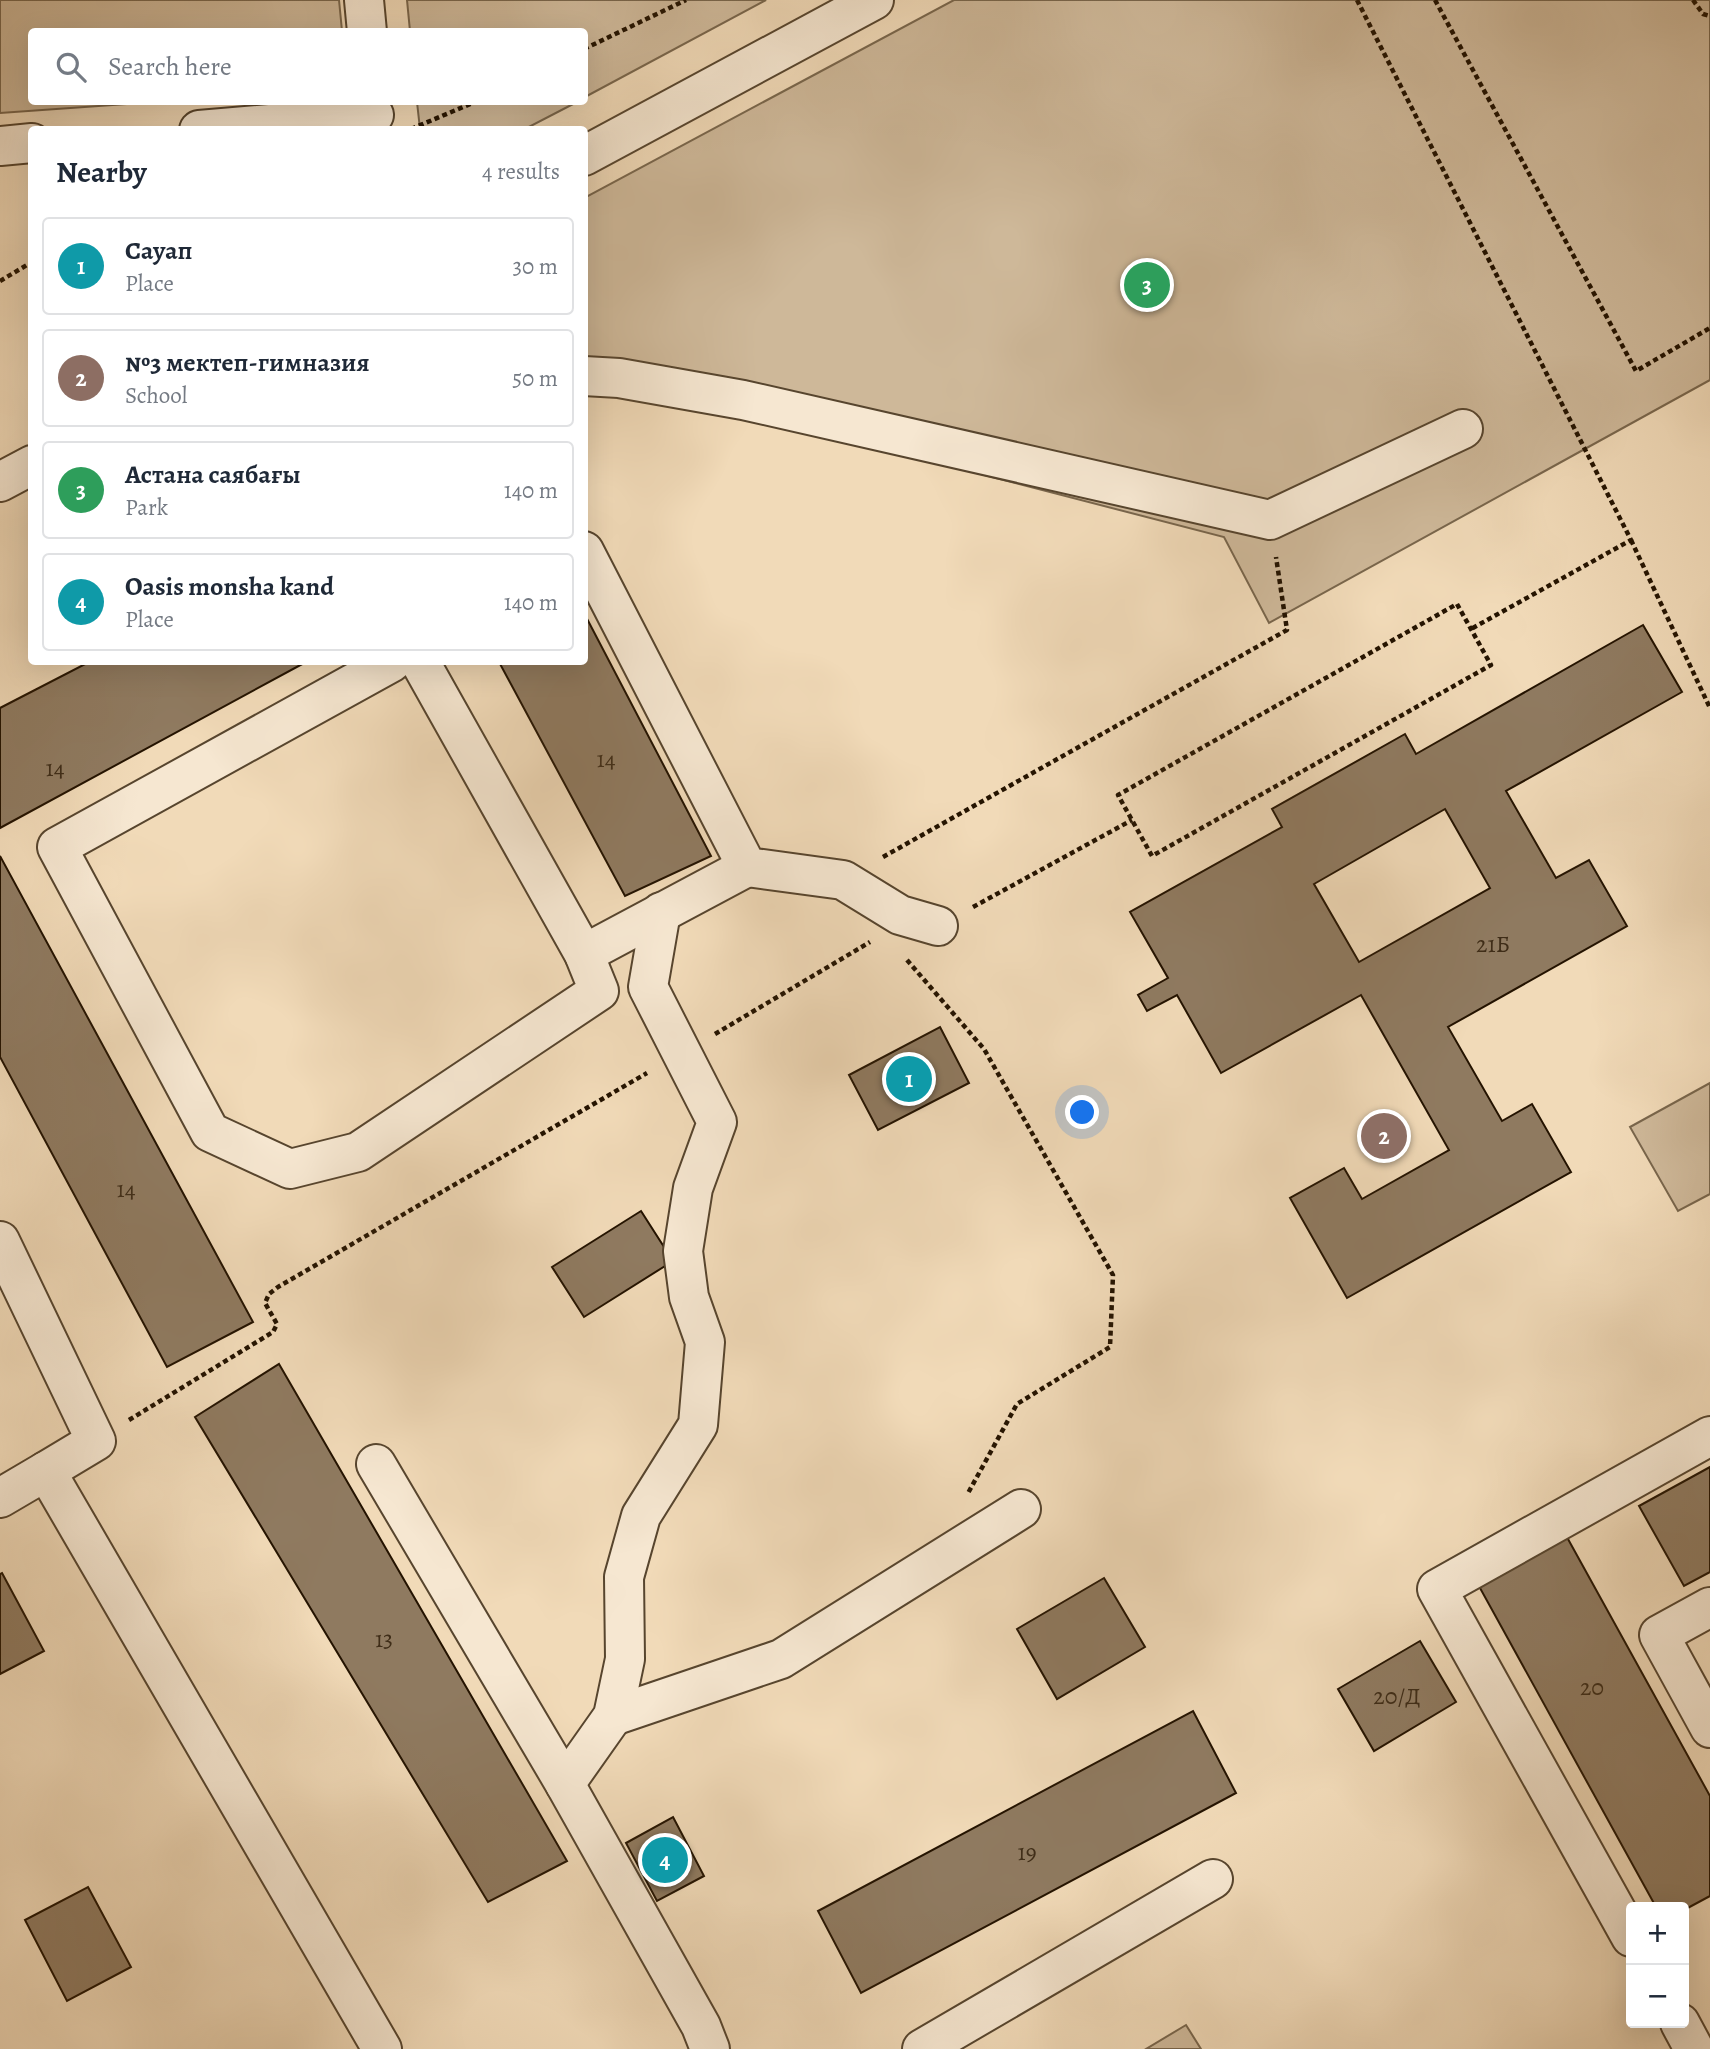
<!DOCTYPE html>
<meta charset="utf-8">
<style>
:root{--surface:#fff;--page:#f2f2f3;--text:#1f2937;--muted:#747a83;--line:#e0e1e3;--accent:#8f2418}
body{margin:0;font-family:Alegreya,serif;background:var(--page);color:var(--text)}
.controls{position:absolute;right:21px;bottom:21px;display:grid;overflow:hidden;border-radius:7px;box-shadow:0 7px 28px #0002}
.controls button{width:63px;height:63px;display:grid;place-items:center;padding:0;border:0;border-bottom:2px solid var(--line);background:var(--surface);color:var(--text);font:35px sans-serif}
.you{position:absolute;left:1083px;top:1113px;width:24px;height:24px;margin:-18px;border:5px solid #fff;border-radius:50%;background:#1a73e8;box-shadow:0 0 0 10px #1a73e833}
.badge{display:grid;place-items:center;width:46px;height:46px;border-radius:50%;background:var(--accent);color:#fff;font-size:23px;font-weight:700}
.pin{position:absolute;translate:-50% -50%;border:4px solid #fff;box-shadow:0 2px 7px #0006}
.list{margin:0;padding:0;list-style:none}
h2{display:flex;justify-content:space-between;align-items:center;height:91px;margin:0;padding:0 28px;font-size:30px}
h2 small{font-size:23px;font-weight:400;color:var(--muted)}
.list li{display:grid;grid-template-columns:46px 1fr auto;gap:21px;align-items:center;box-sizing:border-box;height:98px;margin:0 14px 14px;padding:0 14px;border:2px solid var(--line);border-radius:7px}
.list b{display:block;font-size:26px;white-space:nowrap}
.list p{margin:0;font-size:23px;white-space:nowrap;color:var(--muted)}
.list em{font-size:23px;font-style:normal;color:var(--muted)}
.icon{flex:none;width:38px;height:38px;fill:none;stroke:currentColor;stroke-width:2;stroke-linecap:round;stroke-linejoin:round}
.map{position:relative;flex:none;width:1710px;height:2049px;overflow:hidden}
.search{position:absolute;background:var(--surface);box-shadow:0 7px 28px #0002;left:28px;top:28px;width:560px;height:77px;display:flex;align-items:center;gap:18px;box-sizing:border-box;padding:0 24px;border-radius:7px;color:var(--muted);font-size:26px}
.panel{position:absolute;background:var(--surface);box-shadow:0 7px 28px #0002;left:28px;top:126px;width:560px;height:539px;border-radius:7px}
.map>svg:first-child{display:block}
.green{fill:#ceb899;stroke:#79664c;stroke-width:2}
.building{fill:#8f7a60;stroke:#241300;stroke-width:2;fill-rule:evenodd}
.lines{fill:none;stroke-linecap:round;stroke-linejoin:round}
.minor-casing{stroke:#57452e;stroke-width:42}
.path{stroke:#241300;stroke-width:4.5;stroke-dasharray:5 3.5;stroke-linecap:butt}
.minor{stroke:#f6e7d1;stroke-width:38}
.labels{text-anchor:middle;stroke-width:7;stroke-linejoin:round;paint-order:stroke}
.number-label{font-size:24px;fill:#3f2d18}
</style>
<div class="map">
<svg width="1710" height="2049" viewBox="0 0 1710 2049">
<rect width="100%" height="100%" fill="#f1dab8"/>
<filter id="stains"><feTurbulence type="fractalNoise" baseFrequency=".00286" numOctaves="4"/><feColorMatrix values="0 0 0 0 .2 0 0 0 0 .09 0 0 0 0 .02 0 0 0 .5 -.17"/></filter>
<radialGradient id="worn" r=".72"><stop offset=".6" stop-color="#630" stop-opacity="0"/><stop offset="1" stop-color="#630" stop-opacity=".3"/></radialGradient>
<g class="green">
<path d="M 0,0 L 339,0 L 342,31 L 32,32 L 32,102 L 155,102 L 0,113 Z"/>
<path d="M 407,0 L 766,0 L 585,97 L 584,32 L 410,31 Z"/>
<path d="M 954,0 L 1710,0 L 1710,380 L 1269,623 L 1224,537 L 585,372 L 584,198 Z"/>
<path d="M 417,102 L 577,102 L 525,129 L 420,129 Z"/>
<path d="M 1710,1083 L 1710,1194 L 1678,1211 L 1630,1127 Z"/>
<path d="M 1186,2025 L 1201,2049 L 1146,2049 Z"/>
</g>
<g class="building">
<path d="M 584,613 L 711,856 L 625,896 L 499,662 L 584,662 Z"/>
<path d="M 1643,625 L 1682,692 L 1506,791 L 1556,878 L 1589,860 L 1627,926 L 1448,1027 L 1502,1121 L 1532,1104 L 1571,1172 L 1347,1298 L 1290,1198 L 1344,1168 L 1362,1199 L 1449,1150 L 1361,995 L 1221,1073 L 1177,995 L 1147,1011 L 1138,995 L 1168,978 L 1130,912 L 1282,827 L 1272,809 L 1405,734 L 1416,754 ZM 1445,809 L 1490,888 L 1359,962 L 1314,884 Z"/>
<path d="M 89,662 L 306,662 L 0,828 L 0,708 Z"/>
<path d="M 0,856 L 253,1322 L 167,1367 L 0,1057 Z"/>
<path d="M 940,1027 L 969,1083 L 878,1130 L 849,1075 Z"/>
<path d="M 641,1211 L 673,1261 L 584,1317 L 552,1267 Z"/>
<path d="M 279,1364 L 567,1861 L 488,1902 L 195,1417 Z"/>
<path d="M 1710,1467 L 1710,1572 L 1684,1586 L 1639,1506 Z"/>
<path d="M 1563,1530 L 1710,1796 L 1710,1896 L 1684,1910 L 1684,1907 L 1656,1907 L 1475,1579 Z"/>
<path d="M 2,1573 L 44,1651 L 0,1674 L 0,1574 Z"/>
<path d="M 1104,1578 L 1145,1647 L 1057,1699 L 1017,1629 Z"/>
<path d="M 1420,1641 L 1456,1702 L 1374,1751 L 1338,1689 Z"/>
<path d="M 1193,1711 L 1236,1793 L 861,1993 L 818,1911 Z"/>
<path d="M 673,1817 L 704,1876 L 657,1901 L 626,1843 Z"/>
<path d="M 88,1887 L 131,1967 L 67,2001 L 25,1920 Z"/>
</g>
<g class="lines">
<defs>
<g id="minor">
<path d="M 364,0 L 367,32"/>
<path d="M 199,130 L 374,115"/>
<path d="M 0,146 L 32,143"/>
<path d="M 584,156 L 874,0"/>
<path d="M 584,376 L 619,378 L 743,400 L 1270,520 L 1463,429"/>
<path d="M 0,482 L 32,465"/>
<path d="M 584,551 L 747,867 L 843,880 L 900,915 L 938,926"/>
<path d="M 392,662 L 57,847 L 210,1132 L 290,1169 L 358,1152 L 599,991 L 584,954 L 420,662"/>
<path d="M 584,954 L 747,867"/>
<path d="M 0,1241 L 96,1441 L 46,1471"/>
<path d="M 376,1464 L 565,1784 L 701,2026 L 710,2049"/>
<path d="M 0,1498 L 46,1471 L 382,2049"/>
<path d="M 1710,1607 L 1659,1635 L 1710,1728"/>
<path d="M 613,1716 L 781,1659 L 1021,1509"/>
<path d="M 565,1784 L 613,1716 L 625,1659 L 624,1577 L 641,1516 L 698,1425 L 705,1342 L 689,1297 L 683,1251 L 693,1188 L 717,1122 L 648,987 L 661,912"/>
<path d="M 1631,1937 L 1437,1589 L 1710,1436"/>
<path d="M 1680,2023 L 1694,2049"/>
<path d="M 922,2049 L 1213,1879"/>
</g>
</defs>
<use href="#minor" class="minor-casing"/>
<g class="path">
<path d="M 1357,0 L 1631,540 L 1471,629"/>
<path d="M 1435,0 L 1636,371 L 1710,328"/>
<path d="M 1693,0 L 1703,14 L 1710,16"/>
<path d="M 584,49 L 686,0"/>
<path d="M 411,129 L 475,102"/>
<path d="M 0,281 L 32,262"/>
<path d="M 1631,540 L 1710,708"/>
<path d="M 1457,604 L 1491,665 L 1152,856 L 1118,795 Z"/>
<path d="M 883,857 L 1287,630 L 1276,557"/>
<path d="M 973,907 L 1132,820"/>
<path d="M 907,960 L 984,1049 L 1113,1275 L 1110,1347 L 1017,1404 L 967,1495"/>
<path d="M 715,1034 L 870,942"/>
<path d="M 129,1420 L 273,1332 L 277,1324 L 265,1303 L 269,1294 L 278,1287 L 647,1073"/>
</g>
<use href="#minor" class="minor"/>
</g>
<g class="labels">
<g class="number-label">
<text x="606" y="767">14</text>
<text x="55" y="776">14</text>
<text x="1493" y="952">21Б</text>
<text x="126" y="1197">14</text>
<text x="384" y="1647">13</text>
<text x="1592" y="1695">20</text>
<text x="1397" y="1704">20/Д</text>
<text x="1027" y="1860">19</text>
</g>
</g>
<rect width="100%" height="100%" filter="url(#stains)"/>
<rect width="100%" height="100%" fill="url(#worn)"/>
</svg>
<div class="controls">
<button>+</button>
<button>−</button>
</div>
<div class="you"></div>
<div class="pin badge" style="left:909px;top:1079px;background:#0f9aa8">1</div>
<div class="pin badge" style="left:1384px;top:1136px;background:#8d6e63">2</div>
<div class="pin badge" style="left:1147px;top:285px;background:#2e9e5b">3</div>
<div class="pin badge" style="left:665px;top:1860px;background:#0f9aa8">4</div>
<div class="search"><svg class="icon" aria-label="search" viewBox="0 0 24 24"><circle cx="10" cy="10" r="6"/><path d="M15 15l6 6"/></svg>Search here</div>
<section class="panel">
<h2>Nearby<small>4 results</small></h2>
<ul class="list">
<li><span class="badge" style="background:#0f9aa8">1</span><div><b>Сауап</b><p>Place</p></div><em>30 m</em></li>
<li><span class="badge" style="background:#8d6e63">2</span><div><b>№3 мектеп-гимназия</b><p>School</p></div><em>50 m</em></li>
<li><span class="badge" style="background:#2e9e5b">3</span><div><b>Астана саябағы</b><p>Park</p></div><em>140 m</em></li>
<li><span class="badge" style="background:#0f9aa8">4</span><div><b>Oasis monsha kand</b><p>Place</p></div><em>140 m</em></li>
</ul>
</section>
</div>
